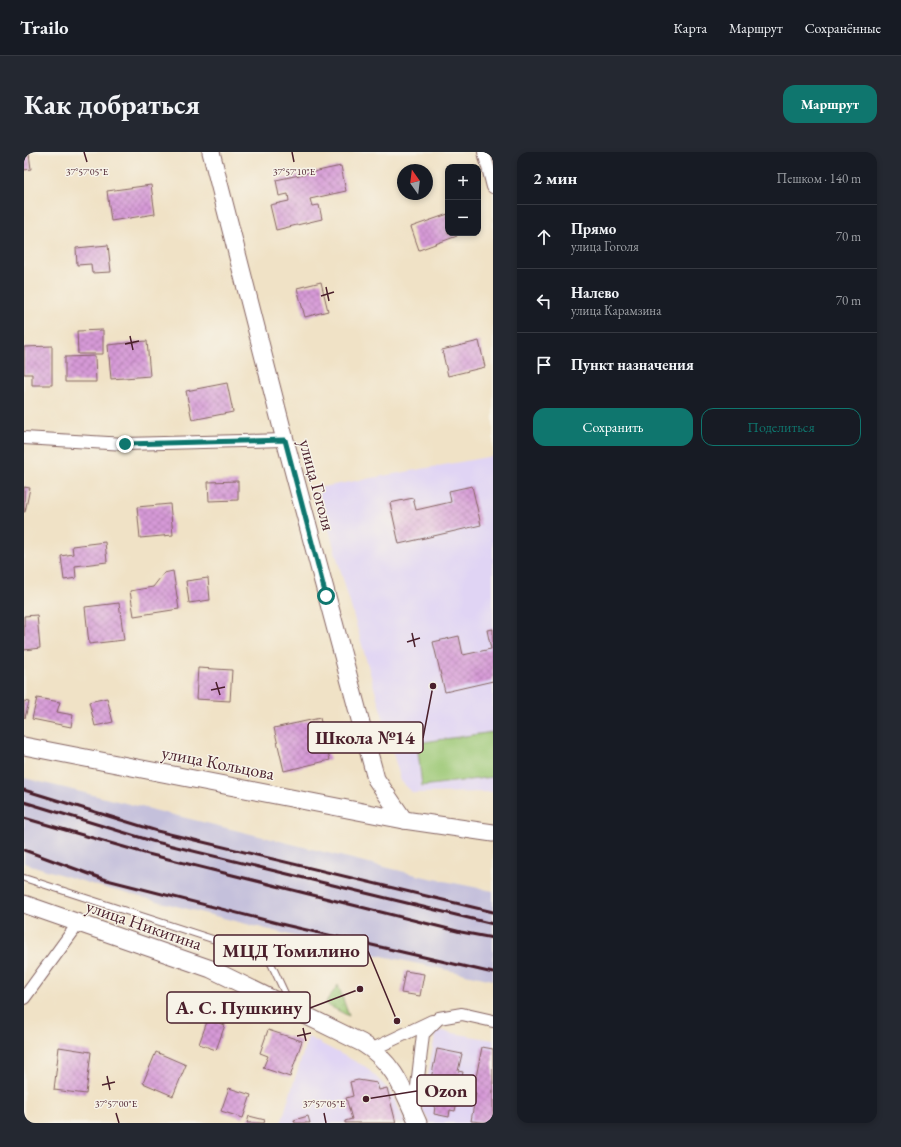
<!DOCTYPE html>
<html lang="ru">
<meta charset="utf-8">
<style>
:root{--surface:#171b24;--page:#242831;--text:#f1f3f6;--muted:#9ea1a6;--line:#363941;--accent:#0f766e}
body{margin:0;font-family:"EB Garamond",serif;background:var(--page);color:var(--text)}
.controls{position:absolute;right:12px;top:12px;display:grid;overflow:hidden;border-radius:8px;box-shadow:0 2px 6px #0003}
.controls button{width:36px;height:36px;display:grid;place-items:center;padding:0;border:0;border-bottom:1px solid var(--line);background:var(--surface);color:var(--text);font:20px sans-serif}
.compass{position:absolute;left:373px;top:12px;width:36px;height:36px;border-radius:50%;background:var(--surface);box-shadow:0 2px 6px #0003;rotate:346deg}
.stop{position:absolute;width:12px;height:12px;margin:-9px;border:3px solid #0f766e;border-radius:50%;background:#fff}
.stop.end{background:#0f766e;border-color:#fff;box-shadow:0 1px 4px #0008}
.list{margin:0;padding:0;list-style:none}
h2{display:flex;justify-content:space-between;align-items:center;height:52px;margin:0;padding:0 16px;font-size:17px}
h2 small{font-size:13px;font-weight:400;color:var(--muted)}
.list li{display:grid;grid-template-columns:26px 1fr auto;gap:12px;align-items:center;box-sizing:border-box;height:64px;padding:0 16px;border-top:1px solid var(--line)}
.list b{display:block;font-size:15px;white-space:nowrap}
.list p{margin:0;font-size:13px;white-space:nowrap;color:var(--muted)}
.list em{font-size:13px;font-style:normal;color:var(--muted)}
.actions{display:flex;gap:8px;padding:12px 16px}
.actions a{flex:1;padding:9px 0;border:1px solid var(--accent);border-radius:12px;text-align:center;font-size:14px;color:var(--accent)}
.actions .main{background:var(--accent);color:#fff}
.icon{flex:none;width:22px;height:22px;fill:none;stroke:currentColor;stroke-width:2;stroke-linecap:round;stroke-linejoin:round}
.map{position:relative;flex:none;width:469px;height:971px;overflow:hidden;border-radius:12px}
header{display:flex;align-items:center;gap:24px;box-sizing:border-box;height:56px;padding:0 20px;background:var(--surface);border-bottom:1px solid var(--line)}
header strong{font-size:19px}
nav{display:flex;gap:22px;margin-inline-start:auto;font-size:14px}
.intro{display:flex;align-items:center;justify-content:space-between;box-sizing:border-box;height:96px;padding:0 24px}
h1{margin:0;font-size:28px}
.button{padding:10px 18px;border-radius:12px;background:var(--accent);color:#fff;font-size:14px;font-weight:700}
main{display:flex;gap:24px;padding:0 24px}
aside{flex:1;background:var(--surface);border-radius:12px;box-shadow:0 2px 6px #0003}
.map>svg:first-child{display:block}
.built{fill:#e0d4f4}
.industrial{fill:#c4c0db}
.grass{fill:url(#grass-dots);stroke:#727450}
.pitch{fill:#9bc875;stroke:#727450}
.building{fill:url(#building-cross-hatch)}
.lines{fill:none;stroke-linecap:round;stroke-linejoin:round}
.lane-casing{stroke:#846361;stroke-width:8}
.street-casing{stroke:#846361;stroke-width:14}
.secondary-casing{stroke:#846361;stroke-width:19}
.lane{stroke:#fff;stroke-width:6}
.street{stroke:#fff;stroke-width:12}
.secondary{stroke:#fff;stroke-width:17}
.rail{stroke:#4a1f2b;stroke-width:3}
.route{stroke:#0f766e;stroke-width:5}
.ticks{fill:none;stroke:#4a1f2b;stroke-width:1.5}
.labels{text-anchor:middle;stroke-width:3;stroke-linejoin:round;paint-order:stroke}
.street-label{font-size:18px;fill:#4a1f2b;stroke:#f7f3e8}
.ticks-label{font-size:10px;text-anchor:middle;fill:#4a1f2b;stroke:#f7f3e8;stroke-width:3;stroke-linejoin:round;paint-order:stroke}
.leader{fill:none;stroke:#4a1f2b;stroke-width:1.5}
.callout-dot{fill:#4a1f2b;stroke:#f7f3e8;stroke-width:1.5}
.callout{fill:#f7f3e8;stroke:#4a1f2b;stroke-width:1.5}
.callout-label{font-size:19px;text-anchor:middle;font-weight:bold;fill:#4a1f2b}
</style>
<header>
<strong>Trailo</strong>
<nav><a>Карта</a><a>Маршрут</a><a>Сохранённые</a></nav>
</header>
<div class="intro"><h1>Как добраться</h1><a class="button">Маршрут</a></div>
<main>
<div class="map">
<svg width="469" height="971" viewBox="0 0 469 971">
<defs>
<pattern id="grass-dots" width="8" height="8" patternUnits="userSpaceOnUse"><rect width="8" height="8" fill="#9bc875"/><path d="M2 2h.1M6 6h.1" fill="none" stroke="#87ab65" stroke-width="1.8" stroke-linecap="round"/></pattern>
<pattern id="building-cross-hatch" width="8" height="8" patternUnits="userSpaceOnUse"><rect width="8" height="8" fill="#d69ad7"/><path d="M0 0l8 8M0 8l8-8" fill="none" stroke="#b07daf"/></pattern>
</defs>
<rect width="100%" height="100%" fill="#f7f3e8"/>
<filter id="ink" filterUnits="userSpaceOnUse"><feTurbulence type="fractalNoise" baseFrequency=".025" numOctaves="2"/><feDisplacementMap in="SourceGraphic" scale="8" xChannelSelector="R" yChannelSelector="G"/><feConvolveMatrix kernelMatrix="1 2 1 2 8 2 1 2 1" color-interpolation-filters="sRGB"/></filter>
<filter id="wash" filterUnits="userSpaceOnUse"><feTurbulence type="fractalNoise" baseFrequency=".012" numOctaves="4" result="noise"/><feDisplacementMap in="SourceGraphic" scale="16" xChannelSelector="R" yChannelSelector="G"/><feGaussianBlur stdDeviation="0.9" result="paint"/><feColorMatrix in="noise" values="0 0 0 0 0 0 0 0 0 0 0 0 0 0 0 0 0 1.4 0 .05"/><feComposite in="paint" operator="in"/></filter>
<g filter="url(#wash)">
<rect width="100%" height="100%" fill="#f0e2c6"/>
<g class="built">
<path d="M 469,304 L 469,640 L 389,641 L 377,629 L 293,336 Z"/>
<path d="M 412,878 L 469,888 L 469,971 L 406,971 L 398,958 Z"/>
<path d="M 284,885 L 342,915 L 366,939 L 382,971 L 257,971 Z"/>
</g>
<path class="industrial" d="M 0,626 L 401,725 L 469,739 L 469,828 L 289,789 L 74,734 L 0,711 Z"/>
<path class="grass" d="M 314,833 L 325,864 L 301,852 Z"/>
<path class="pitch" d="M 469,580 L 469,625 L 398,634 L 393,591 Z"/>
<g id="blocks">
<g class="building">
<path d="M 5,2 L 7,17 L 0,18 L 0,3 Z"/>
<path d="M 317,14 L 322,39 L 286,47 L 288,54 L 295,53 L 298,67 L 252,78 L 246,53 L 265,49 L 264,42 L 255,44 L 252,28 Z"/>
<path d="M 127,33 L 131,62 L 87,69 L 83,39 Z"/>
<path d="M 424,62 L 424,81 L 432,81 L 433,84 L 395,98 L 387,75 Z"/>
<path d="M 84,93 L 87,120 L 68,121 L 67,112 L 53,113 L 52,96 Z"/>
<path d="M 297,130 L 304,159 L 281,165 L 273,136 Z"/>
<path d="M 79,178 L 79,202 L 54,202 L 53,179 Z"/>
<path d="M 123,189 L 126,224 L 87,227 L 84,193 Z"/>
<path d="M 455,189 L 461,215 L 424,224 L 418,198 Z"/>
<path d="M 28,194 L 28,233 L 8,233 L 8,222 L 0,222 L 0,195 Z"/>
<path d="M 71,204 L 72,230 L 41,230 L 41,205 Z"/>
<path d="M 203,231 L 209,260 L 168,268 L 162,239 Z"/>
<path d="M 214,329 L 214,348 L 185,349 L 184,330 Z"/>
<path d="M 448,334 L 457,373 L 375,392 L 366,351 L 389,346 L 392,358 L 427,350 L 425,339 Z"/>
<path d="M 0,335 L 6,336 L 1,360 L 0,360 Z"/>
<path d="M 146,352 L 149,383 L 116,386 L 113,355 Z"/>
<path d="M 81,390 L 83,410 L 51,414 L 52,426 L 40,428 L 37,404 L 49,402 L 48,394 Z"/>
<path d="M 149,419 L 155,457 L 110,464 L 106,439 L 129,435 L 140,421 Z"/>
<path d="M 184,426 L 186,448 L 165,451 L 162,429 Z"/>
<path d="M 95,451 L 100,488 L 65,492 L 61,455 Z"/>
<path d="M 13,463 L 16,496 L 0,498 L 0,464 Z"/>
<path d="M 469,477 L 469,529 L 421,540 L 409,490 L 435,484 L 439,503 L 467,497 L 463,478 Z"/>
<path d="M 174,516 L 208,518 L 206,549 L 172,547 Z"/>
<path d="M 13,546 L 36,550 L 33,560 L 49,563 L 47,575 L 8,567 Z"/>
<path d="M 83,546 L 89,570 L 71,574 L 65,550 Z"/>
<path d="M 0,549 L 5,550 L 1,566 L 0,565 Z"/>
<path d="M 296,566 L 306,608 L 260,619 L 250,576 Z"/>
<path d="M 381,819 L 400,822 L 396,844 L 377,841 Z"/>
<path d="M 184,867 L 201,873 L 192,898 L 175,892 Z"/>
<path d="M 244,878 L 278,889 L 266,925 L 239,916 L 244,904 L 236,901 Z"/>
<path d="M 35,895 L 67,900 L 62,942 L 30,938 Z"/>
<path d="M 458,895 L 469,897 L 469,971 L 447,969 L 452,941 L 449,940 Z"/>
<path d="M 413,897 L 438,902 L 434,919 L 439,920 L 431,959 L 426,958 L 425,965 L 410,962 L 411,954 L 402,952 Z"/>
<path d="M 132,900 L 162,913 L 149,944 L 119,931 Z"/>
<path d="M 334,928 L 353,931 L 355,938 L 363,936 L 372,971 L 321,971 L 321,969 L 328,967 L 322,946 L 329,944 L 326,930 Z"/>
<path d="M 205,936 L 227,943 L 219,966 L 197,959 Z"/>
<path d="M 225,964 L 241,968 L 240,971 L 223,971 Z"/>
<path d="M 284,964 L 286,971 L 271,971 L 270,968 Z"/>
</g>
</g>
</g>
<g filter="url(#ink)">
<use href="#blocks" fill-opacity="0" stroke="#846361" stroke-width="1"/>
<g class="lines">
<defs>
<path id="lane" d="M 0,726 L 244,805 L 266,852"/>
<g id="street">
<path d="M 460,0 L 469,35"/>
<path d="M 0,286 L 101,292 L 261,288"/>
<path d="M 0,846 L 54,772"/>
<path d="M 349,897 L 408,869"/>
<path d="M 390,961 L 399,882 L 415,866 L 438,862 L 469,869"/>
</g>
<g id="secondary">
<path d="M 187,0 L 261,288 L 352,627 L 380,668"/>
<path d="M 0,594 L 380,668 L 469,681"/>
<path d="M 0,752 L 187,817 L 338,891 C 371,911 379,938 394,971"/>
</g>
</defs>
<use href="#lane" class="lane-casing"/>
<use href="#street" class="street-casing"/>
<use href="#secondary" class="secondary-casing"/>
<use href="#lane" class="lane"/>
<use href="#street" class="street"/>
<use href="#secondary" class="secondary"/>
<g class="rail">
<path d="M 0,638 L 133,679 L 469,760"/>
<path d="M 0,650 L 128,689 L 469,772"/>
<path d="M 0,666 L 124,702 L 437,780 L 469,786"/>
<path d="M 0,698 L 79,727 L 261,773 L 469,821"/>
</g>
</g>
</g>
<g class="lines" filter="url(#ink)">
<path class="route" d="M 101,292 L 261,288 L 302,444"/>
</g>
<path class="ticks" d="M 60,0 L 63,10M 268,0 L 270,10M 302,135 L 305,149M 297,144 L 310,140M 106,184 L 109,198M 101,192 L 115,189M 388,481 L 391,495M 383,490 L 396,486M 192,530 L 196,543M 187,538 L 201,535M 279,876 L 282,889M 273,884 L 287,881M 83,924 L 86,938M 78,933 L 91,930M 92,961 L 95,971M 300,961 L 302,971"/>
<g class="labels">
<g class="street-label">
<text transform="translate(293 333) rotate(75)" y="6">улица Гоголя</text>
<text transform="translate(194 611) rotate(11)" y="6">улица Кольцова</text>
<text transform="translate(120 773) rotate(19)" y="6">улица Никитина</text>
</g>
</g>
<g class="ticks-label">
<text x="63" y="23">37°57'05"E</text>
<text x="270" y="23">37°57'10"E</text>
<text x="92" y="955">37°57'00"E</text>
<text x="300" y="955">37°57'05"E</text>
</g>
<path class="leader" d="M409 534L399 586M373 869L344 799M336 837L286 856M342 947L393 939"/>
<g class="callout-dot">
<circle cx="409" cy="534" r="4"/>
<circle cx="373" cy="869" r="4"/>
<circle cx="336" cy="837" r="4"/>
<circle cx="342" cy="947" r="4"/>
</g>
<g class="callout">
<rect x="284" y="570" width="115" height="31" rx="4"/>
<rect x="190" y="783" width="154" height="31" rx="4"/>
<rect x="143" y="840" width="143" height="31" rx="4"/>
<rect x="393" y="923" width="59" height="31" rx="4"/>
</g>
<g class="callout-label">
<text x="341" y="592">Школа №14</text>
<text x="267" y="805">МЦД Томилино</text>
<text x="215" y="862">А. С. Пушкину</text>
<text x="422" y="945">Ozon</text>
</g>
</svg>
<div class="controls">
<button>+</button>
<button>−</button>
</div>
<svg class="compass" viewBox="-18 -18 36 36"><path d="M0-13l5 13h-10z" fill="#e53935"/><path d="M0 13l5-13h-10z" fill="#9ea1a6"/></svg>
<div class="stop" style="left:302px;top:444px"></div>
<div class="stop end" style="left:101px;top:292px"></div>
</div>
<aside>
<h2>2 мин<small>Пешком · 140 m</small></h2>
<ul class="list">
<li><svg class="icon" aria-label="ahead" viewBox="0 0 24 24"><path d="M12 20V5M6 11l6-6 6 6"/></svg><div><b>Прямо</b><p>улица Гоголя</p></div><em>70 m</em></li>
<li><svg class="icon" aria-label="left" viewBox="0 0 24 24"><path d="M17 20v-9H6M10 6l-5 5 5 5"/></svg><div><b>Налево</b><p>улица Карамзина</p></div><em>70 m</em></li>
<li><svg class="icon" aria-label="arrive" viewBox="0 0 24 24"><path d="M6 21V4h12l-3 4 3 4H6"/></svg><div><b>Пункт назначения</b></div></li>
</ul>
<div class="actions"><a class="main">Сохранить</a><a>Поделиться</a></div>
</aside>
</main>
